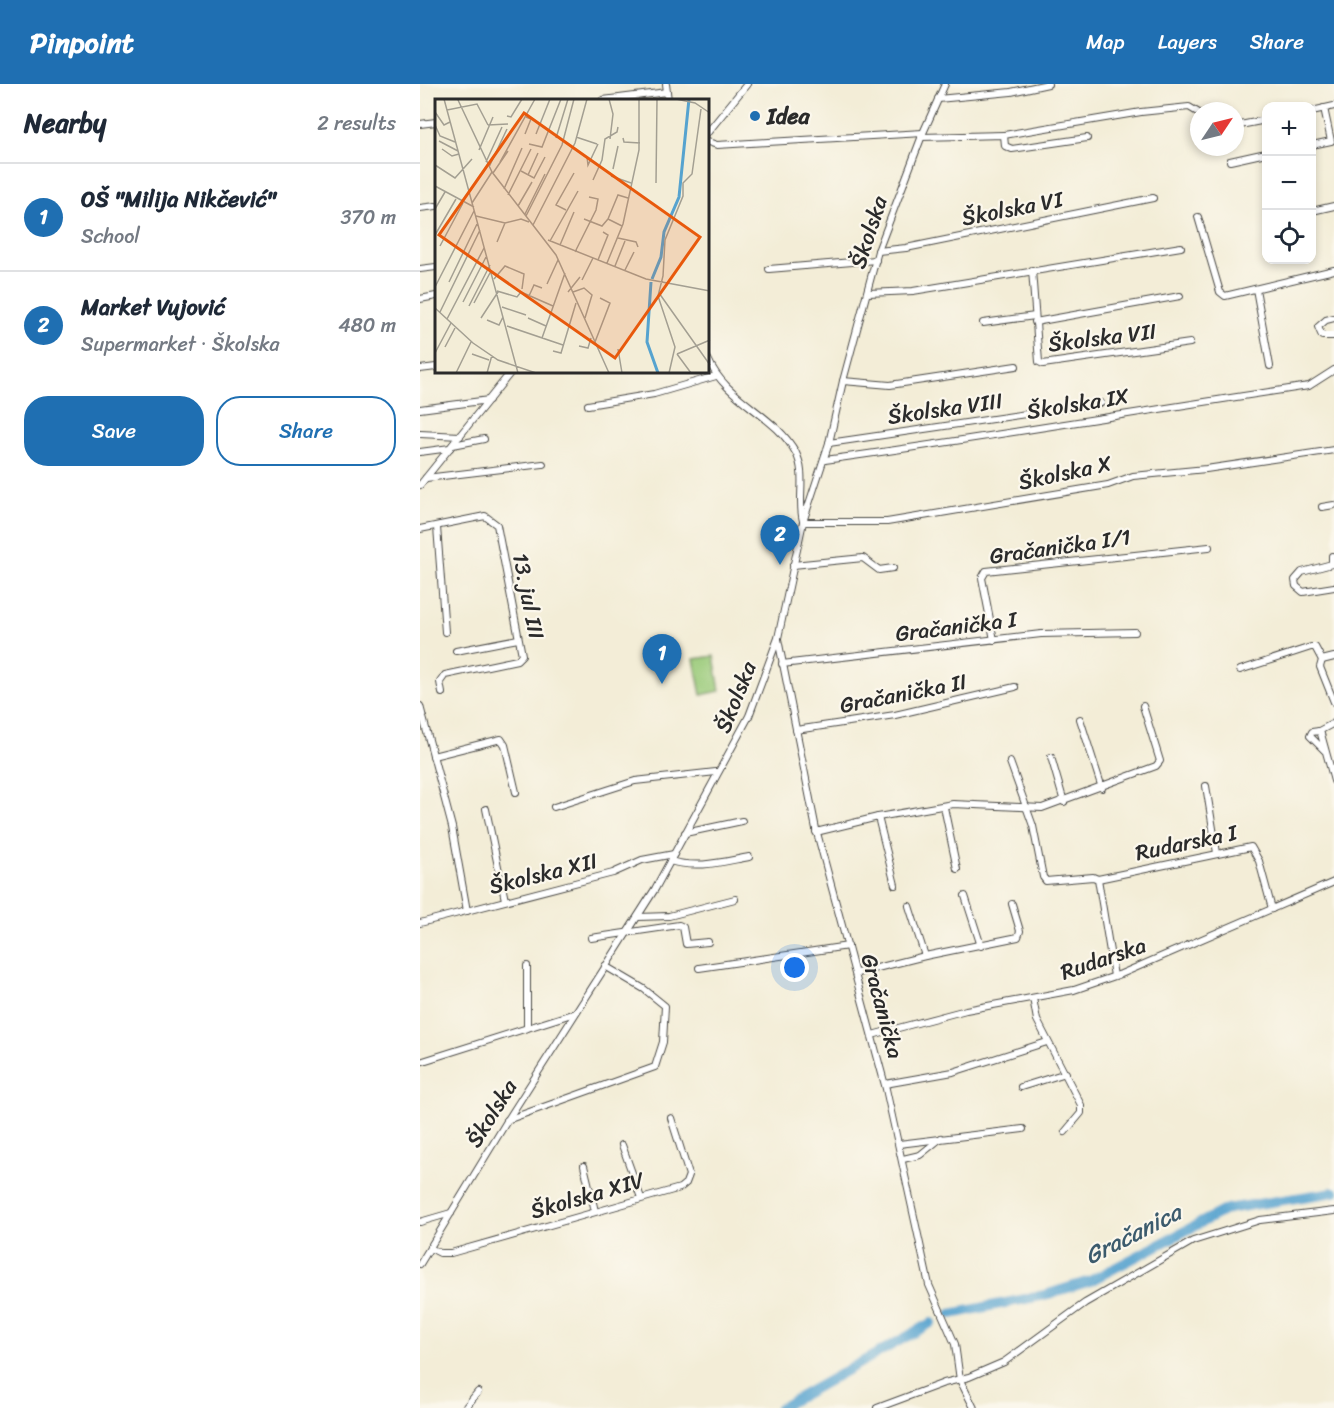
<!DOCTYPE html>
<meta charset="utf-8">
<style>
:root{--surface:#fff;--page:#f6f6f7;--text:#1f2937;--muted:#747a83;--line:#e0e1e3;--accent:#1f6fb2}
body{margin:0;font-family:Sriracha,sans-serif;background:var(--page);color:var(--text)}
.controls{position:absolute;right:18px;top:18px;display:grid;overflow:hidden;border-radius:12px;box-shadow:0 3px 9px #0003}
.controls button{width:54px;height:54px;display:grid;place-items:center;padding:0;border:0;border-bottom:2px solid var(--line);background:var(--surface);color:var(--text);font:30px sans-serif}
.compass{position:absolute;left:770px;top:18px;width:54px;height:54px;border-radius:50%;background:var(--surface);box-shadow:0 3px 9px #0003;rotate:55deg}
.you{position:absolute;left:375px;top:884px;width:21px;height:21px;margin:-15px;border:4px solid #fff;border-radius:50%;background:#1a73e8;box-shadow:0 0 0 9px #1a73e833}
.badge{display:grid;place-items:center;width:39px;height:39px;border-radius:50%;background:var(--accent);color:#fff;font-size:20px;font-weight:700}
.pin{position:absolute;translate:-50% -50px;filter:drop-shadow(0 2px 3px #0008)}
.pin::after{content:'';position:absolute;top:32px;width:21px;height:18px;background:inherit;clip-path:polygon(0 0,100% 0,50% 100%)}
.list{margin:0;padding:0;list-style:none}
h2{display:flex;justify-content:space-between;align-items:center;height:78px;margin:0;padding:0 24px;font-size:26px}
h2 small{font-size:20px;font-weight:400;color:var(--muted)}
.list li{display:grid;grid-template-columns:39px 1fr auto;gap:18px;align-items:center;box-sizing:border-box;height:108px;padding:0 24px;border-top:2px solid var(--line)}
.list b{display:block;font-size:22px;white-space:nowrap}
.list p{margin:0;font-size:20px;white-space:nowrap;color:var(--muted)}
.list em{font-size:20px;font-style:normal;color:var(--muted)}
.actions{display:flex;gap:12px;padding:18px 24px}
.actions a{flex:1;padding:14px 0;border:2px solid var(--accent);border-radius:24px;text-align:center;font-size:21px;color:var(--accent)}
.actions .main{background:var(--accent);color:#fff}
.icon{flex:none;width:33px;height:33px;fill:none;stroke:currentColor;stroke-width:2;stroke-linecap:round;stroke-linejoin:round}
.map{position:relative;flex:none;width:914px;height:1324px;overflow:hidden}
header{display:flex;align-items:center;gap:36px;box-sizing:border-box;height:84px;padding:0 30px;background:var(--accent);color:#fff}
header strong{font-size:28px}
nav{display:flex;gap:33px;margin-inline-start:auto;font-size:21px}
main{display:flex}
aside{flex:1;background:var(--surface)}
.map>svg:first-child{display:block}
.green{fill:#9aca79;stroke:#627a52;stroke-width:1.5}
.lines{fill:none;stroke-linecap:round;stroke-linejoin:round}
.river{stroke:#56a3cf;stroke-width:10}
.minor-casing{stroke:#494845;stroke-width:8}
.minor{stroke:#fff;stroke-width:6}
.poi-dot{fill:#1f6fb2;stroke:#fbf7ec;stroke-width:2}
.labels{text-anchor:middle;stroke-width:4.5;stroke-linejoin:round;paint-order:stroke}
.poi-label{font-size:22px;font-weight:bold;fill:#2b2b2b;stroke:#fbf7ec;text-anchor:start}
.street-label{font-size:22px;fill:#2b2b2b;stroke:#fbf7ec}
.water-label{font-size:24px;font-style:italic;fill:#3c5b6d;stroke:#fbf7ec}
.inset-river{fill:none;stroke:#56a3cf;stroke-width:3}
.inset-road{fill:none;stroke:#a39f92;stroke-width:1.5}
.view{fill:#e8590c;fill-opacity:0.15;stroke:#e8590c;stroke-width:3}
.inset-edge{fill:none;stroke:#2b2b2b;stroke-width:3}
</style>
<header>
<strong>Pinpoint</strong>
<nav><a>Map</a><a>Layers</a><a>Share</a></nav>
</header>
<main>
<aside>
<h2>Nearby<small>2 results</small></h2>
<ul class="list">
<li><span class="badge">1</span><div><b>OŠ &quot;Milija Nikčević&quot;</b><p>School</p></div><em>370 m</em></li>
<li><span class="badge">2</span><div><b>Market Vujović</b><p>Supermarket · Školska</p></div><em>480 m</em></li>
</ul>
<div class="actions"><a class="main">Save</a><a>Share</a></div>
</aside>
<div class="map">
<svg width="914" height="1324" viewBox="0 0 914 1324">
<rect width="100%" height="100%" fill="#fbf7ec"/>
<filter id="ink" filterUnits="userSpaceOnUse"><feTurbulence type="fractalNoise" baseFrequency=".0167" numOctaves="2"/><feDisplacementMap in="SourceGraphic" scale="12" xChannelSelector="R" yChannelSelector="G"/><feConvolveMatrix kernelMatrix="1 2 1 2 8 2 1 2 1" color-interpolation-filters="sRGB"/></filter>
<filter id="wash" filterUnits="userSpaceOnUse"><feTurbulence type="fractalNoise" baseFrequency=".008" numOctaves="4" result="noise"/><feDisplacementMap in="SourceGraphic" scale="24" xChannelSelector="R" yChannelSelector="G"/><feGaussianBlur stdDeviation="1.35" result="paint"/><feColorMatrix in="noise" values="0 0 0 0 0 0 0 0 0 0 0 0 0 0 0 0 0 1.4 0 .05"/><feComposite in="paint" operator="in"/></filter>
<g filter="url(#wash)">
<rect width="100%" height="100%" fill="#f3edd7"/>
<path class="green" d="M 294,572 L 300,607 L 281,611 L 274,575 Z"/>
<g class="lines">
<g class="river">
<path d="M 531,1230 L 625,1211 L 670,1197 L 807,1125 L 914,1108"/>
<path d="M 360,1324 L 511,1239"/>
</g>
</g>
</g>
<g filter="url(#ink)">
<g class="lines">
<defs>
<g id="minor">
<path d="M 246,0 L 248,16"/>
<path d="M 518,15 L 591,8 L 628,0"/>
<path d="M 183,16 L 247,8"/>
<path d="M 892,27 L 914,22"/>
<path d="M 0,40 L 16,38"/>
<path d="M 815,42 L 846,36"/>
<path d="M 288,48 L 327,0"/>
<path d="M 584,51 L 721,28 L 769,23 L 779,29"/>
<path d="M 501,53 L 584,51 L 585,62 L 592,65 L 667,54"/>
<path d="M 288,58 L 297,61 L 503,49"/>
<path d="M 892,61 L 911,57 L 904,24"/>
<path d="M 810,77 L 846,69"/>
<path d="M 0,124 L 16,122"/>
<path d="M 892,127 L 914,122"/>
<path d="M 778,133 L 800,208 L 805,212 L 914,186"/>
<path d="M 458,167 L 486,164 L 733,114"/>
<path d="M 0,185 L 16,183"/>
<path d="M 349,185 L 456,176"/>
<path d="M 612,186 L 619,278 L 623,280 L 770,259"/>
<path d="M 836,205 L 850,282"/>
<path d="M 448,209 L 493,207 L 761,163"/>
<path d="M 0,215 L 16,212"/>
<path d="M 914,234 L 906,236 L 898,243 L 902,252 L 914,252"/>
<path d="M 615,238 L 760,212"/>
<path d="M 563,239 L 615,232"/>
<path d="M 288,275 C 306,317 355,330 376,369 C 387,391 377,415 383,437"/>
<path d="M 0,285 L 16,283"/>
<path d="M 423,297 L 470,301 L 596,282"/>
<path d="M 168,321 L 234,310 L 296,292"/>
<path d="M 0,325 L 69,316"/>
<path d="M 0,350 L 40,352"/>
<path d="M 409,359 L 681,319"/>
<path d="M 33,361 L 64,355"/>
<path d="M 0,368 L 30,364"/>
<path d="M 405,376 C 566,354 727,326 889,302 L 914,286"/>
<path d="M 6,394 L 123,380"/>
<path d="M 0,401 L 91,288"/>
<path d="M 902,423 L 914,421"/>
<path d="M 383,438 L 467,438 L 688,401 L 713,392 L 786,385 L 914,366"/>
<path d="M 17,443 L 25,548"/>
<path d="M 0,445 L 65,432 L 77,441 L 102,571 L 97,576 L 25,591 L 20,598 L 22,609"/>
<path d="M 912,472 L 912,480 L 882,488 L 875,496 L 876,502 L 883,508 L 914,503"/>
<path d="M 373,481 L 443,474 L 459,486 L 473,484"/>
<path d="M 358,555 L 396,745 L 466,1005 L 509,1201 L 535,1260 L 540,1296 L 554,1324"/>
<path d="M 574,556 L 562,494 L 566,487 L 789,463"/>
<path d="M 36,567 L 98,555"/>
<path d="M 902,576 L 900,583 L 914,618"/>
<path d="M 362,580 L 621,550 L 715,548"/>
<path d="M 820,586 L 891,563 L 895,563 L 902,576 L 914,573"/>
<path d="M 0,622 L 32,743 L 47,827"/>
<path d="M 660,635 L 682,704"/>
<path d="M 376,646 L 475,631 L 595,603"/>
<path d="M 899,647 L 914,639"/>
<path d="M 905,667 L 890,652 L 892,648 L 899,647 L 901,650 L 914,697"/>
<path d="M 13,672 L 81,655 L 85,661 L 96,708"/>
<path d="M 631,673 L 644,718"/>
<path d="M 590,678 L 613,742 L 623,793 L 626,797 L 673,793 L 678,795 L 694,892"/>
<path d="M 786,702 L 797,769"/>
<path d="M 134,723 L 215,697 L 296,688"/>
<path d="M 524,723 L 537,785"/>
<path d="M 66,725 L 85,816"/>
<path d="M 458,733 L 475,801"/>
<path d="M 396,748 L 458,733 L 533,720 L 622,724 L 736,682 L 740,677 L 723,622"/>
<path d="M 265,749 L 322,737"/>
<path d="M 250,777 C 278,785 301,778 329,773"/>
<path d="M 678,795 L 831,763 L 839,777 L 852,825"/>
<path d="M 545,812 L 561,862"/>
<path d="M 489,822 L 505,872"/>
<path d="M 218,833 L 249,832 L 315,815"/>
<path d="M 0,839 L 193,789 L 222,776 L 254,770"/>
<path d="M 171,854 L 259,841 L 263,843 L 266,860 L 288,858"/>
<path d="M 279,884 L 428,862"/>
<path d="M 437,889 L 505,872 L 598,853 L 600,847 L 592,820"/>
<path d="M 613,914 L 617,936 L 661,1021 L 661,1029 L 645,1048"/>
<path d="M 107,944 L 107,882"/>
<path d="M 452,951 L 546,926 L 654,906 L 701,890 L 914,798"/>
<path d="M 0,978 L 155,929"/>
<path d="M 465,1000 L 533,988 L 627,958"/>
<path d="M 601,1003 L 646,989"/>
<path d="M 87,1036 L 235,983 L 243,958 L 245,922 L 224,905 L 185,882"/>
<path d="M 479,1060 L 603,1045"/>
<path d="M 202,1061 L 221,1114"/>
<path d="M 483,1075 L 500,1071 L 521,1054"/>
<path d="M 164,1082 L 175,1127"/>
<path d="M 0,1138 L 31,1129"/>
<path d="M 10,1164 L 20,1169 L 31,1169 L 260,1104 L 266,1099 L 269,1091 L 251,1034"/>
<path d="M 0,1180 L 87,1037 L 235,805 L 329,632 L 358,554 L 383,438 L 409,359 L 423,297 L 458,167 L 503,49 L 525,0"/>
<path d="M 45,1324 L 58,1308"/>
<path d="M 457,1324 L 524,1299 L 549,1293 L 584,1278 L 665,1219 L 773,1157 L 840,1136 L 914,1127"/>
</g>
</defs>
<use href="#minor" class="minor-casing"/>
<use href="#minor" class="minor"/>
</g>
</g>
<circle class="poi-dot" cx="335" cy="32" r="6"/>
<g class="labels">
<g class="poi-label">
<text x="347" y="40">Idea</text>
</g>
<g class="street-label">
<text transform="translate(592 124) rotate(-11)" y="8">Školska VI</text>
<text transform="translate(448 148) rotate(-72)" y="8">Školska</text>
<text transform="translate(682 253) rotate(-7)" y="8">Školska VII</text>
<text transform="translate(658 319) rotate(-9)" y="8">Školska IX</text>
<text transform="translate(525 324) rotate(-8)" y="8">Školska VIII</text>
<text transform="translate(645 388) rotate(-12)" y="8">Školska X</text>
<text transform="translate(640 462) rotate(-8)" y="8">Gračanička I/1</text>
<text transform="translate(109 512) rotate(79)" y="8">13. jul III</text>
<text transform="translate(536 542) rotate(-7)" y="8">Gračanička I</text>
<text transform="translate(483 609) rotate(-11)" y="8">Gračanička II</text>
<text transform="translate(315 613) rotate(-68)" y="8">Školska</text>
<text transform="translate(766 758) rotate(-12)" y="8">Rudarska I</text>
<text transform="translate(123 789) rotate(-14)" y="8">Školska XII</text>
<text transform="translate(683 874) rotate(-19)" y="8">Rudarska</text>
<text transform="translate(463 922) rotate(75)" y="8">Gračanička</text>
<text transform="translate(71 1029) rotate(-58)" y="8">Školska</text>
<text transform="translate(167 1111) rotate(-16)" y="8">Školska XIV</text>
</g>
<g class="water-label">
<text transform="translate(713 1150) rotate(-27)" y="8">Gračanica</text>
</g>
</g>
<g transform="translate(15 15)">
<rect width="274" height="274" fill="#f3edd7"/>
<path class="inset-river" d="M 217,180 L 226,158 L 229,133 L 244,98 L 254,0M 216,183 L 212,243 L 223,274"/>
<path class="inset-road" d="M 9,0 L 83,274M 25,0 L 51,0M 174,0 L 178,15 L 175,40M 241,0 L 260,4 L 275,14M 23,1 L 57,73 L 121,156 L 174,274M 12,11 L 42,5 L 53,26M 0,13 L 9,26 L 15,23M 72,17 L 76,18 L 87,0M 0,26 L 5,37 L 20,43M 53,26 L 73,25M 90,35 L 96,20 L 91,18M 101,35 L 115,0M 141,38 L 162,45M 121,39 L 133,0M 188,39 L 189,43 L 205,44M 4,42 L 23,52M 94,45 L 107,48 L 126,0M 7,50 L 17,57 L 24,55M 44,51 L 58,18M 152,58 L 153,66 L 163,45M 51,63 L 67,28M 65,63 L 100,0M 0,66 L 20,79 L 37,60M 54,68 L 72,30M 178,70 L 183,47M 86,72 L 99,79 L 110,58M 58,74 L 73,52M 93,76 L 103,54M 176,77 L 196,84M 158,81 L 167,61 L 170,40 L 182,33 L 183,28M 221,84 L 222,0M 0,87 L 39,108M 69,90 L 87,49M 73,96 L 96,50M 37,104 L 57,73M 83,107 L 97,83M 0,110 L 10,93M 131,111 L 121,106 L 139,74M 90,115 L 110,75M 41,117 L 70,124 L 86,120 L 94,123M 91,117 L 127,46 L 139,0M 149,120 L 167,127 L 173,120 L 187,127M 173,120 L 183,96 L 193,99M 98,126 L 140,44 L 152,0M 0,136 L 21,100M 183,139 L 201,143 L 203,148M 113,141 L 211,180 L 275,192M 115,142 L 143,92M 62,143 L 70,124M 125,146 L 139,113M 5,147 L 28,104M 140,153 L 161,111 L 163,100 L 154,98M 163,161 L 173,136 L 168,133M 172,164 L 188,125 L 204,51 L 204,0M 180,167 L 190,142M 190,171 L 199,153M 59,180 L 70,167 L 89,175 L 87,190M 147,181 L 158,159M 14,183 L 42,125M 112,185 L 123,161M 0,188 L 39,112M 62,192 L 82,198 L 86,193 L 118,207M 133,193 L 145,178M 138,193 L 149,189 L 157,196 L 150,219M 224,194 L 275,266M 94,197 L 99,186 L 107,189M 28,203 L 51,158M 39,204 L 56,172M 34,207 L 55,166M 67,208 L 91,216M 0,209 L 38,244 L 63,261 L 101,274M 5,213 L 45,131M 46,219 L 63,193M 93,219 L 111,227M 12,220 L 49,149M 52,221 L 64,226 L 68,218M 72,227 L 128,246M 107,239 L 130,174M 160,243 L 175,204 L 165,199M 144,247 L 153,249 L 156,239M 10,248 L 20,229M 183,250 L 187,274M 118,252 L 126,254 L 141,204M 0,254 L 16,224M 37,255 L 54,261M 242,255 L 275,241M 242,255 L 256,274M 21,274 L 36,243M 52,274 L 57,256M 234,274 L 240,248 L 223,197 L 228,177 L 230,141 L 248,97 L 248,84 L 257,75 L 266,10"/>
<path class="view" d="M 89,14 L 265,138 L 180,259 L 4,136 Z"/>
<rect width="274" height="274" class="inset-edge"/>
</g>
</svg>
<div class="controls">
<button>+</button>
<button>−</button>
<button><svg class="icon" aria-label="locate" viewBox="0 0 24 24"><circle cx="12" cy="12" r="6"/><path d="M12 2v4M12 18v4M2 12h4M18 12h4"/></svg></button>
</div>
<svg class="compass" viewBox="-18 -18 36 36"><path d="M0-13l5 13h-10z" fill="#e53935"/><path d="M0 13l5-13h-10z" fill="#747a83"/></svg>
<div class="you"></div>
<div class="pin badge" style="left:242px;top:600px">1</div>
<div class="pin badge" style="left:360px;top:481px">2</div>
</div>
</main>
